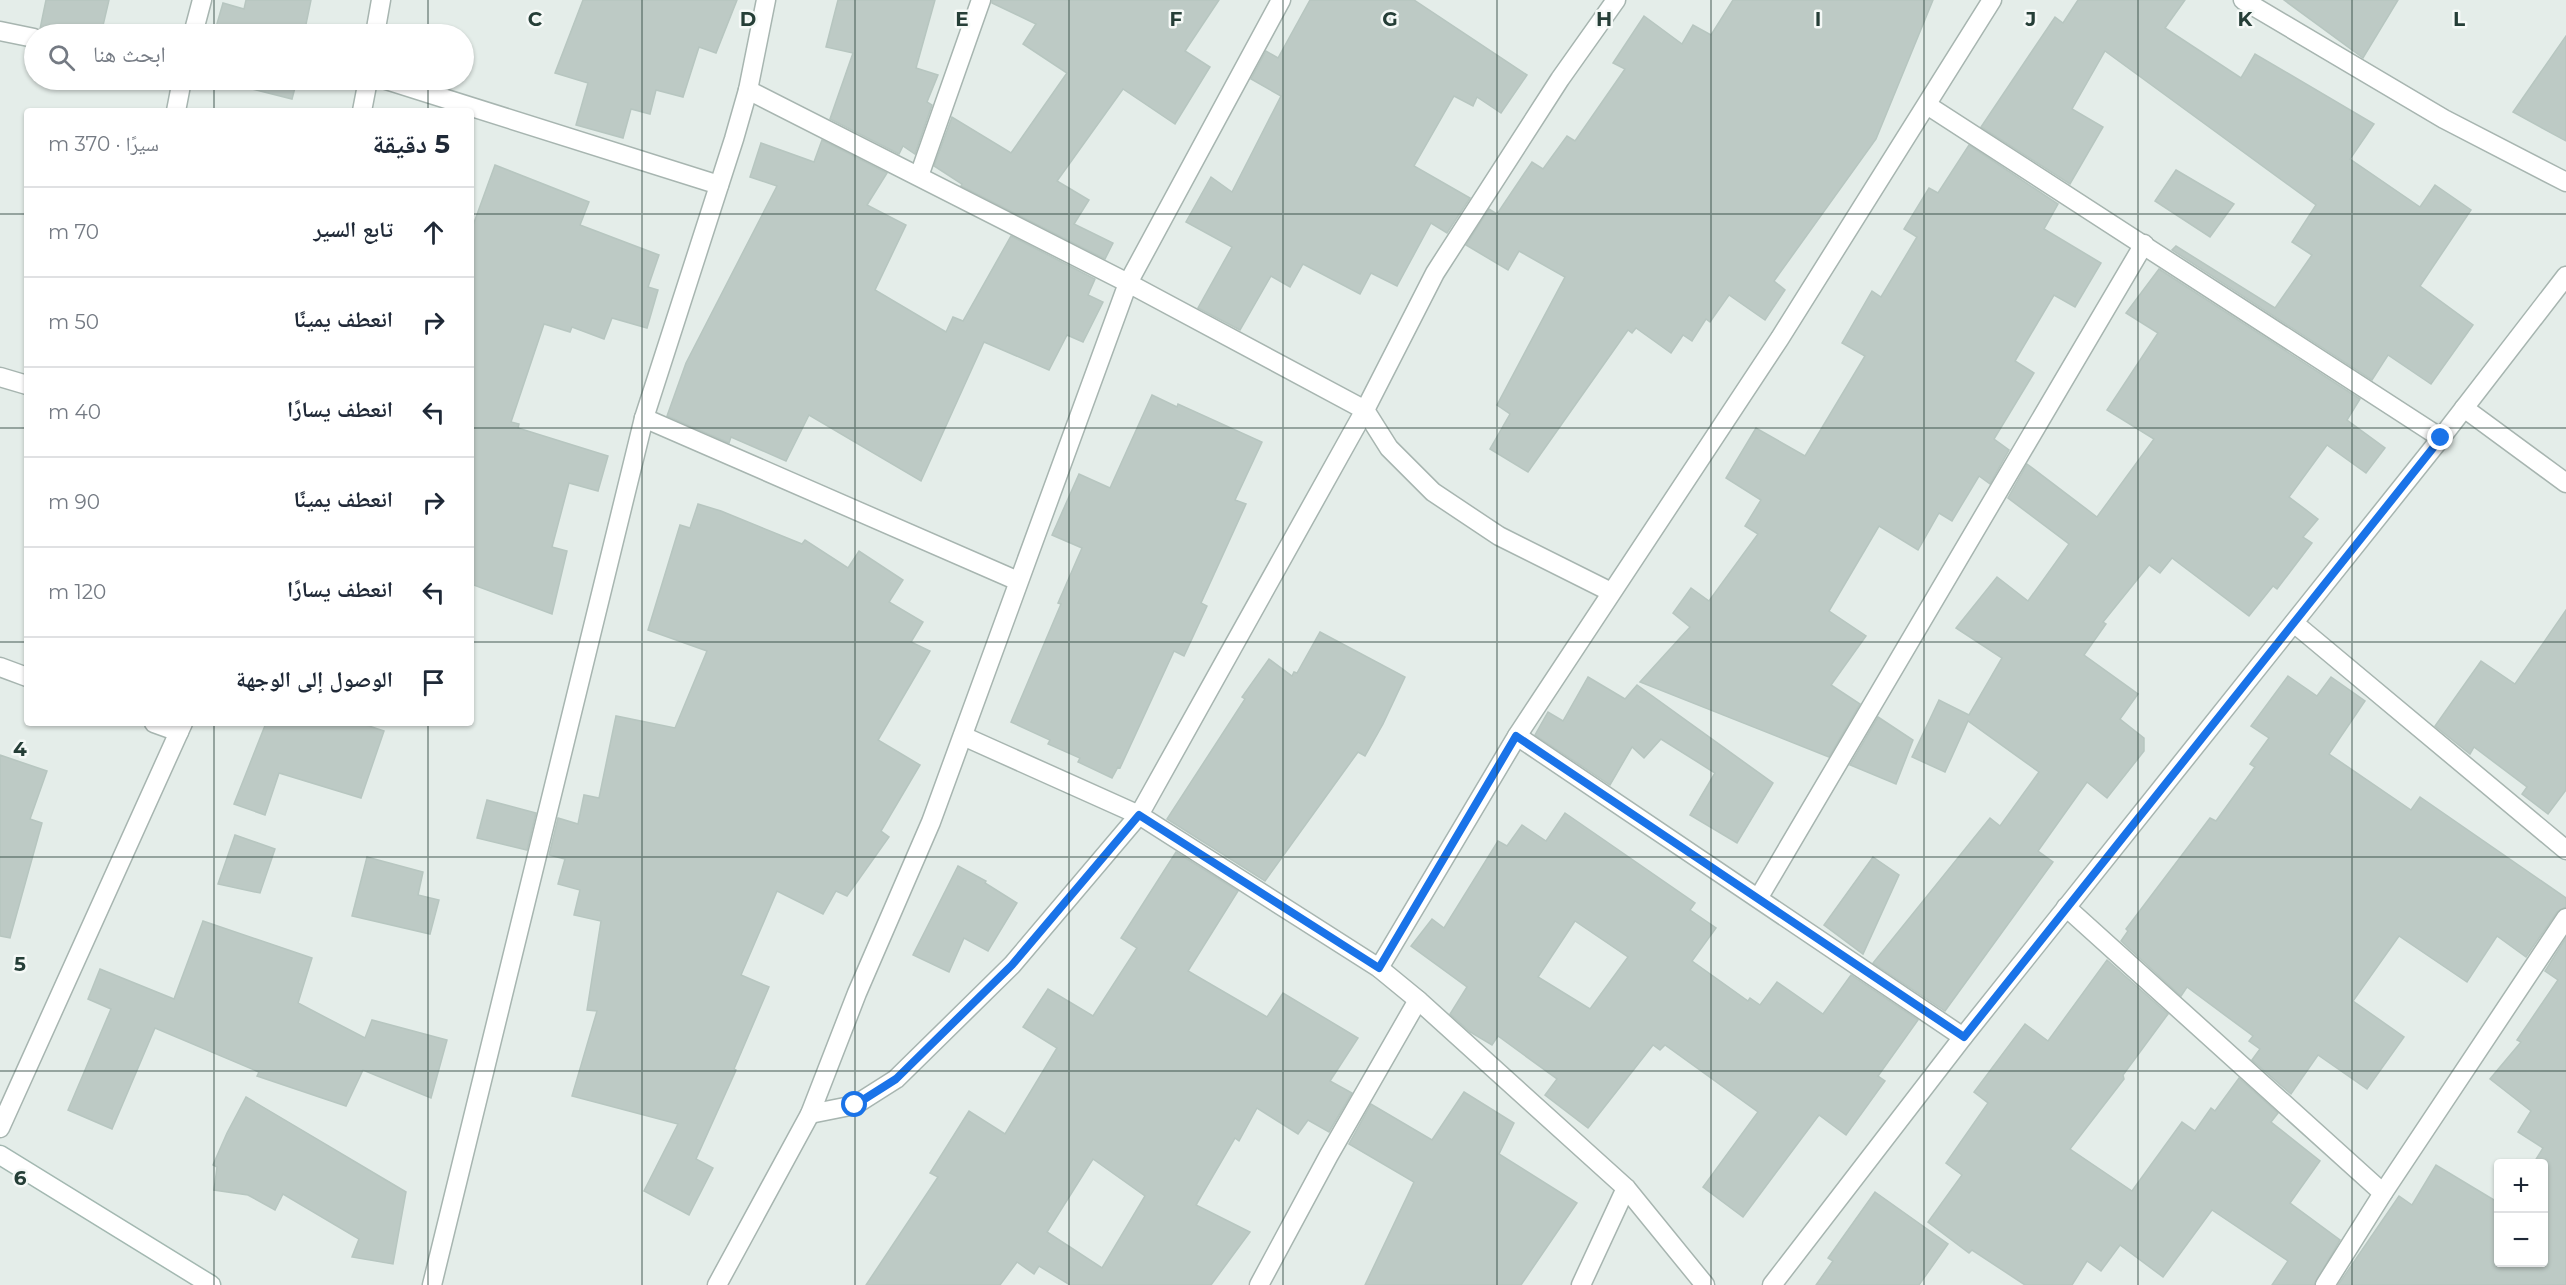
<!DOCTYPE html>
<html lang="ar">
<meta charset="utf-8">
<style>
:root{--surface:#fff;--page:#f6f6f7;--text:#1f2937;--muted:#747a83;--line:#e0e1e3}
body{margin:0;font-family:Montserrat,"Noto Naskh Arabic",sans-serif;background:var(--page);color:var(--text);direction:rtl}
.controls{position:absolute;right:18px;bottom:18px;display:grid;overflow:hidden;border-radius:6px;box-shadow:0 2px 4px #0004}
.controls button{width:54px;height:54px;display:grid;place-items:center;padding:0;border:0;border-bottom:2px solid var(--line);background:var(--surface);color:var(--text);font:30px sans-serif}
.stop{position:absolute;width:18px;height:18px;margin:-14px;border:4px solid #1a73e8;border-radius:50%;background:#fff}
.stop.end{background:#1a73e8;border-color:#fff;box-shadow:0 2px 6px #0008}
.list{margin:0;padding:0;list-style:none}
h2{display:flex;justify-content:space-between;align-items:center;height:78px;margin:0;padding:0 24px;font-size:26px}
h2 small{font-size:20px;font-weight:400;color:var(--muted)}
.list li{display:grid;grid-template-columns:39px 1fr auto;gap:18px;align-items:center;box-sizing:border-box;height:90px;padding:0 24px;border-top:2px solid var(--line)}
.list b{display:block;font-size:22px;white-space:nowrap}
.list em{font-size:20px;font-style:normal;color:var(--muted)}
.icon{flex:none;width:33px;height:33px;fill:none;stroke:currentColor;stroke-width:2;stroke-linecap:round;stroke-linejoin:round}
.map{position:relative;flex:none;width:2566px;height:1285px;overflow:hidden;direction:ltr}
.search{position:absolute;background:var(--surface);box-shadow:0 2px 4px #0004;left:24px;top:24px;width:450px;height:66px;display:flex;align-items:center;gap:15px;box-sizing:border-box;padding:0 21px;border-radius:33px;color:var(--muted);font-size:22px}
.panel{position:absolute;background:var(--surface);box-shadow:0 2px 4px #0004;left:24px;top:108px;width:450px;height:618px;border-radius:6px;direction:rtl}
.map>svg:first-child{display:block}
.building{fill:#bdcac5;stroke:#b7c6c0;stroke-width:1.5;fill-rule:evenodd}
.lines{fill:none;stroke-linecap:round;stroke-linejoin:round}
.street-casing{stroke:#a7b5b0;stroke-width:21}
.secondary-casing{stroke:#a3b8b1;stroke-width:21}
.street{stroke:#fff;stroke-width:18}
.secondary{stroke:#fff;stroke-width:18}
.route{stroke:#1a73e8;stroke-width:8}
.grid{fill:none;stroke:#253e37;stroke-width:1.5;stroke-opacity:0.55}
.grid-label{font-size:20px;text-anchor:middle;font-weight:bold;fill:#253e37;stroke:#f5f9f7;stroke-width:5;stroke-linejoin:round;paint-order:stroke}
</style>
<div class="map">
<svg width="2566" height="1285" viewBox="0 0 2566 1285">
<rect width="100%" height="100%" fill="#e4ede9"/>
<g class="building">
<path d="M 46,0 L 109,0 L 101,34 L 45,34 L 40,29 Z"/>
<path d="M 246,0 L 311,0 L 304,34 L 214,34 L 223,3 L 244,9 Z"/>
<path d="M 583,0 L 737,0 L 716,53 L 699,47 L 683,97 L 656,90 L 650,114 L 631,109 L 623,138 L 576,125 L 588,83 L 555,73 Z"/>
<path d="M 838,0 L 935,0 L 916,68 L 938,75 L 927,102 L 932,105 L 915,154 L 903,146 L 899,154 L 830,119 L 853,53 L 826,47 Z"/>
<path d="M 992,0 L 1219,0 L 1185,51 L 1210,67 L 1175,124 L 1123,89 L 1057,181 L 1089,200 L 1074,224 L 1113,243 L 1105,259 L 961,186 L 962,184 L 934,166 L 952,117 L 1011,153 L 1067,73 L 1023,44 L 1036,24 L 992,3 Z"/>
<path d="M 1310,0 L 1414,0 L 1527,75 L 1501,113 L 1477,97 L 1473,106 L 1454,96 L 1414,166 L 1470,198 L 1447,233 L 1431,223 L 1397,286 L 1371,273 L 1360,294 L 1303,264 L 1290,287 L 1271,276 L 1240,330 L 1198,308 L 1232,247 L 1186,222 L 1211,177 L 1232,192 L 1281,96 L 1251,79 L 1266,51 L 1278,58 Z"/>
<path d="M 1733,0 L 1933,0 L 1876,139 L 1774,281 L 1785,290 L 1765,320 L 1729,295 L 1710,322 L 1706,319 L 1692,341 L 1683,335 L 1671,353 L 1636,328 L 1632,333 L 1628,330 L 1528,472 L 1490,449 L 1510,414 L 1497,405 L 1565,277 L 1519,251 L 1508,270 L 1466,245 L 1489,209 L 1497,214 L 1532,162 L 1543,169 L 1567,136 L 1575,141 L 1625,69 L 1613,63 L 1644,16 L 1682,44 L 1693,25 L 1711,35 Z"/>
<path d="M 2078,0 L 2185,0 L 2165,28 L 2241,78 L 2255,54 L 2374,124 L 2350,159 L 2420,207 L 2435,185 L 2471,210 L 2420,286 L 2473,325 L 2431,384 L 2388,355 L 2372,380 L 2172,250 L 2176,246 L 2275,308 L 2312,255 L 2292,242 L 2316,205 L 2105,51 L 2072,109 L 2103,127 L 2070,184 L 1981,127 L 2055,17 L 2063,23 Z"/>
<path d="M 2284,0 L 2398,0 L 2363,58 Z"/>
<path d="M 2566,36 L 2566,141 L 2513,112 Z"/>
<path d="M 216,80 L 297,80 L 292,99 Z"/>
<path d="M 822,140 L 887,173 L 867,205 L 906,225 L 875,290 L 946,332 L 953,317 L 963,321 L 1011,236 L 1095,279 L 1088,295 L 1103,302 L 1083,342 L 1067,335 L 1049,370 L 984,342 L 921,481 L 809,415 L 786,461 L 731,437 L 729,443 L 667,416 L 686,363 L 777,186 L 750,177 L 761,143 L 814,162 Z"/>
<path d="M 1969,145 L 2058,204 L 2044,229 L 2101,263 L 2075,307 L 2054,295 L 2015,361 L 2034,373 L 1994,439 L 2009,450 L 1990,484 L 1979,476 L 1952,521 L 1939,513 L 1918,550 L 1879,526 L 1829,611 L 1866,636 L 1831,685 L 1860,704 L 1829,757 L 1640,682 L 1690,627 L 1673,613 L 1691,588 L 1709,601 L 1758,534 L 1745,526 L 1761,500 L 1726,478 L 1756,428 L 1805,456 L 1865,356 L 1842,343 L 1872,291 L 1881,297 L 1917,237 L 1904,229 L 1929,188 L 1938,193 Z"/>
<path d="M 495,165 L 589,202 L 580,225 L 659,255 L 648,287 L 658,290 L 647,328 L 612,318 L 604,339 L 572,327 L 570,332 L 544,324 L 511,422 L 519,424 L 518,428 L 608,456 L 598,491 L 569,483 L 552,547 L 567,551 L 552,614 L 471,584 L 471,231 Z"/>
<path d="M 2176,170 L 2234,204 L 2210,237 L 2155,201 Z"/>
<path d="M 2159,269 L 2360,399 L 2347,420 L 2385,448 L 2366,473 L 2327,445 L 2289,497 L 2318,519 L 2303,537 L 2312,543 L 2277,589 L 2273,586 L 2249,616 L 2172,558 L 2160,573 L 2149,565 L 2103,622 L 2106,624 L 2084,655 L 2138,694 L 2120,719 L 2144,738 L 2144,751 L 2107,798 L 2087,782 L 2038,851 L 2053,862 L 1945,1011 L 1873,963 L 1990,818 L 2000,826 L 2039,772 L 1968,721 L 1945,772 L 1912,757 L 1939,700 L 1969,715 L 2002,658 L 1956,628 L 1997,577 L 2028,601 L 2069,544 L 2008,498 L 2027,464 L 2097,517 L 2154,439 L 2107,410 L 2158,333 L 2126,313 Z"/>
<path d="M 1152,395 L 1177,407 L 1178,404 L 1262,442 L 1235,500 L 1246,504 L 1201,603 L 1207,606 L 1184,656 L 1174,651 L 1120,768 L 1118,767 L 1112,778 L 1078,762 L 1080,758 L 1048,744 L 1050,740 L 1011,722 L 1061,604 L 1058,603 L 1082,548 L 1052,535 L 1079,474 L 1110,488 Z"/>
<path d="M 698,504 L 721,511 L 802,544 L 805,540 L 848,568 L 859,551 L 903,580 L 889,602 L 923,622 L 911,642 L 930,651 L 878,740 L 920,765 L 881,831 L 889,837 L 847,896 L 836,891 L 823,914 L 777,891 L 741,975 L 769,987 L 734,1069 L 736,1070 L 696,1159 L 713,1168 L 689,1215 L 644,1191 L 678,1124 L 572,1096 L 597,1011 L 587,1010 L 601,921 L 574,915 L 580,890 L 558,884 L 565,859 L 549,855 L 558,818 L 578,824 L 584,795 L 599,798 L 616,716 L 675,728 L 707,651 L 648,630 L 680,525 L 690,528 Z"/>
<path d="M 2566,610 L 2566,790 L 2548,814 L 2522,794 L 2527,787 L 2474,747 L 2470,754 L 2435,726 L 2481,661 L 2515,684 Z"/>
<path d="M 1320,632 L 1405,677 L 1383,724 L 1365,756 L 1358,752 L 1265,881 L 1167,819 L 1245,699 L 1242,697 L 1269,659 L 1292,676 L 1294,672 L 1297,673 Z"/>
<path d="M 2288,676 L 2317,696 L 2331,677 L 2365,701 L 2329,754 L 2411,810 L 2420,797 L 2566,898 L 2566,907 L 2557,912 L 2526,957 L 2497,936 L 2467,982 L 2399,936 L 2353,1001 L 2404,1037 L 2367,1089 L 2318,1055 L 2291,1094 L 2252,1060 L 2260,1049 L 2249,1041 L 2253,1036 L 2187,987 L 2181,996 L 2121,941 L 2128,931 L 2126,929 L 2210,818 L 2216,821 L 2255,767 L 2250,764 L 2269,738 L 2251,726 Z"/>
<path d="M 1588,677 L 1625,699 L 1637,685 L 1773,783 L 1737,843 L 1690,815 L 1715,773 L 1661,739 L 1644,758 L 1632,747 L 1610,785 L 1535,735 L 1548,712 L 1563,721 Z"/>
<path d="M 1878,717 L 1913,740 L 1896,784 L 1850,765 Z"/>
<path d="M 266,723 L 360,723 L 384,731 L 361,798 L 279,773 L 265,815 L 234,804 Z"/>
<path d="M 0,755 L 47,771 L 30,819 L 42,823 L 10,938 L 0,936 Z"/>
<path d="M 487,800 L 536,813 L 527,850 L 477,838 Z"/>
<path d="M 1565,813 L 1695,903 L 1690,910 L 1716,928 L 1692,961 L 1748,1001 L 1750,998 L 1760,1005 L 1777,982 L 1823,1014 L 1851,975 L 1918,1020 L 1878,1076 L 1885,1081 L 1846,1135 L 1819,1115 L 1743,1217 L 1703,1187 L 1758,1112 L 1665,1045 L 1660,1050 L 1653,1045 L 1588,1128 L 1545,1095 L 1557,1079 L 1498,1036 L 1492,1045 L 1470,1032 L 1450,1014 L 1467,987 L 1411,946 L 1432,919 L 1444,928 L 1498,841 L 1507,846 L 1522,825 L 1546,841 ZM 1575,921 L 1628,957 L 1590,1009 L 1538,977 Z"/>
<path d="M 235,835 L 275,849 L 260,893 L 218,884 Z"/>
<path d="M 1176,852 L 1238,891 L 1188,971 L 1267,1017 L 1283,993 L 1358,1038 L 1330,1081 L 1352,1093 L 1329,1132 L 1308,1120 L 1298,1134 L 1257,1108 L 1239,1141 L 1235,1138 L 1196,1205 L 1250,1232 L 1211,1285 L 1070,1285 L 1039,1266 L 1034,1274 L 1017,1262 L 1000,1285 L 866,1285 L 938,1177 L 930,1173 L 969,1111 L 1005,1134 L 1057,1048 L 1023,1027 L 1048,989 L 1093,1016 L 1137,948 L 1121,938 ZM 1093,1159 L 1145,1196 L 1102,1268 L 1047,1232 Z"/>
<path d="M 367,857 L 423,872 L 418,895 L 439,900 L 430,934 L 352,916 Z"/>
<path d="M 1873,857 L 1899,875 L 1863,954 L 1824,925 Z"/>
<path d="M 958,866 L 986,881 L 985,883 L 1017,903 L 988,951 L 964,938 L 949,972 L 913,955 Z"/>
<path d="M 203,921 L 312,958 L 298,1003 L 365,1038 L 372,1020 L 447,1040 L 431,1098 L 363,1070 L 346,1106 L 257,1076 L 259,1072 L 155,1028 L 112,1129 L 68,1110 L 111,1009 L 88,999 L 100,969 L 174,999 Z"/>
<path d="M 2566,938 L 2566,1285 L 2338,1285 L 2399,1196 L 2412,1205 L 2436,1165 L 2499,1203 L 2499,1263 L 2544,1263 L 2544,1164 L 2533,1164 L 2543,1148 L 2518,1132 L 2531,1111 L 2490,1079 L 2521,1042 L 2517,1040 L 2558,980 L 2545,971 Z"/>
<path d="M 2107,960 L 2168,1014 L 2123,1075 L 2124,1079 L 2070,1149 L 2132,1191 L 2182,1122 L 2195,1131 L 2211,1108 L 2215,1111 L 2239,1078 L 2278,1113 L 2271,1122 L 2320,1161 L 2290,1203 L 2340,1240 L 2314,1285 L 2272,1285 L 2288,1261 L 2212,1210 L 2163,1277 L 2120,1245 L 2101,1271 L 2087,1261 L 2072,1285 L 2025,1285 L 1972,1250 L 1969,1253 L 1928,1222 L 1962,1175 L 1946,1163 L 1988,1103 L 1974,1092 L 2025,1024 L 2048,1041 Z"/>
<path d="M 1464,1092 L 1514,1123 L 1499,1154 L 1577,1203 L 1521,1285 L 1365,1285 L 1414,1182 L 1349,1144 L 1371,1104 L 1432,1140 Z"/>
<path d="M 246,1097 L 406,1192 L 393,1264 L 352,1257 L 359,1239 L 283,1194 L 275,1210 L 248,1195 L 214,1190 L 217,1167 L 213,1165 L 227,1133 Z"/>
<path d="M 1875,1192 L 1948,1244 L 1919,1285 L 1816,1285 L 1833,1261 L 1828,1258 Z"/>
</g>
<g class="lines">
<defs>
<g id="street">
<path d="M 2243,0 L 2444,119 L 2566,182"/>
<path d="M 0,31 L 34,38"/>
<path d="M 193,34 L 202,0"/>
<path d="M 375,34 L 381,0"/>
<path d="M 386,80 L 719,185"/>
<path d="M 748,90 L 1128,283 L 1365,410 L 1389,448 L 1433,492 L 1499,536 L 1611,592"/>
<path d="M 1927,105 L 2441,438"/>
<path d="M 176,111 L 182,80"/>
<path d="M 362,111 L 368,80"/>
<path d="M 919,176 L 981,0"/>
<path d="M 0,377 L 27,385"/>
<path d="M 2464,408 L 2566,483"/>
<path d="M 644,418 L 1018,581"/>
<path d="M 2294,623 L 2566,850"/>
<path d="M 0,667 L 27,677"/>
<path d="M 154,723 L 179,732"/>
<path d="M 963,736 L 1139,815 L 1379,968 L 1418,1000 L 1626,1188 L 1705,1285"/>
<path d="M 1517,736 L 1963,1037"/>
<path d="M 1759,897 L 2144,244"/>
<path d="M 2066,907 L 2383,1193"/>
<path d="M 1379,968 L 1517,736 L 1780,338 L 1992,0"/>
<path d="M 810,1114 L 855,1105 L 896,1079 L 1012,965 L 1139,815 L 1365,410 L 1435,273 L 1560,79 L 1616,0"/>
<path d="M 0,1128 L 183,723"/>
<path d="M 432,1285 L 644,418 L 734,139 L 748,90 L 766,0"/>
<path d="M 717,1285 L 810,1114 L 857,993 L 931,822 L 1128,283 L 1281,0"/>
<path d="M 1259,1285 L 1329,1155 L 1418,1000"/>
<path d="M 1581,1285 L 1626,1188"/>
<path d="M 1772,1285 L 1963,1037 L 2441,438 L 2566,276"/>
<path d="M 2325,1285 L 2383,1193 L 2566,918"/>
</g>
<path id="secondary" d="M 0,1155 L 211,1285"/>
</defs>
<use href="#street" class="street-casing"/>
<use href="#secondary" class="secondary-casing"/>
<use href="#street" class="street"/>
<use href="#secondary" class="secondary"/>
</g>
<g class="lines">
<path class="route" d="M 855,1105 L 896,1079 L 1012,965 L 1139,815 L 1379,968 L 1516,736 L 1964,1037 L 2441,438"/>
</g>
<path class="grid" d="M 214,0 L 214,34M 428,0 L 428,34M 642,0 L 642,1285M 855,0 L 855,1285M 1069,0 L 1069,1285M 1283,0 L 1283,1285M 1497,0 L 1497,1285M 1711,0 L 1711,1285M 1924,0 L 1924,1285M 2138,0 L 2138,1285M 2352,0 L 2352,1285M 214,80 L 214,111M 428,80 L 428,111M 0,214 L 27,214M 471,214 L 2566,214M 0,428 L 27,428M 471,428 L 2566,428M 0,642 L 27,642M 471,642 L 2566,642M 214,723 L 214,1285M 428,723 L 428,1285M 0,857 L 2566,857M 0,1071 L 2566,1071"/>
<g class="grid-label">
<text x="535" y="26">C</text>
<text x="748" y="26">D</text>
<text x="962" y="26">E</text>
<text x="1176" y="26">F</text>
<text x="1390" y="26">G</text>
<text x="1604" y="26">H</text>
<text x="1818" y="26">I</text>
<text x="2031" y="26">J</text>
<text x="2245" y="26">K</text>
<text x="2459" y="26">L</text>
<text x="20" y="756">4</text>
<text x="20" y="971">5</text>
<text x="20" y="1185">6</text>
</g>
</svg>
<div class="controls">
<button>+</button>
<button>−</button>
</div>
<div class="stop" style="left:855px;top:1105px"></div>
<div class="stop end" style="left:2441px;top:438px"></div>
<div class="search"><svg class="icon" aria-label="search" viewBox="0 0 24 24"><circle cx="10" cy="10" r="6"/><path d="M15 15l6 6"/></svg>ابحث هنا</div>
<section class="panel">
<h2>5 دقيقة<small>سيرًا · 370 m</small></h2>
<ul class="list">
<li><svg class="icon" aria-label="ahead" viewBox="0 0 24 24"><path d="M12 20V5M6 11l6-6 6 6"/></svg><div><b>تابع السير</b></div><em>70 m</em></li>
<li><svg class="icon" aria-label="right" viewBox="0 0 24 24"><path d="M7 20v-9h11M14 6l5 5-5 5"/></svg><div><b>انعطف يمينًا</b></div><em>50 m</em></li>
<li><svg class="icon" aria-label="left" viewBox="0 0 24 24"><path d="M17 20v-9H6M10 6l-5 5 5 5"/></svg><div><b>انعطف يسارًا</b></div><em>40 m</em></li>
<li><svg class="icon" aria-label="right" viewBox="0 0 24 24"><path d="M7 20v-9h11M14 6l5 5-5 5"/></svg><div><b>انعطف يمينًا</b></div><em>90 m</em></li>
<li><svg class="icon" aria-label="left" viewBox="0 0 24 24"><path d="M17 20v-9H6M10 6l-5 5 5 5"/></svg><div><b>انعطف يسارًا</b></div><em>120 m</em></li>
<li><svg class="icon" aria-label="arrive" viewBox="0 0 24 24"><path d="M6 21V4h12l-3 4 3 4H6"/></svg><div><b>الوصول إلى الوجهة</b></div></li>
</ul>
</section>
</div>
